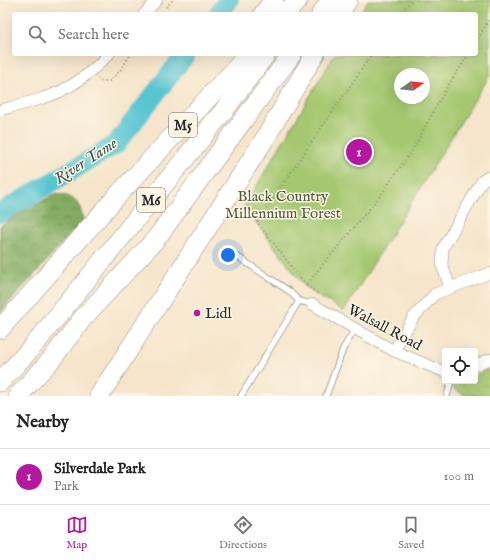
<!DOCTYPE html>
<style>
:root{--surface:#fff;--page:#f6f6f6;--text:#222;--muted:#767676;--line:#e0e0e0;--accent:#b5179e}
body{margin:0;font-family:"IM FELL English",serif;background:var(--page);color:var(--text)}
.controls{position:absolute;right:12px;bottom:12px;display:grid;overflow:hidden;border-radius:4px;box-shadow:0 4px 16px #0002}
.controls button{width:36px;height:36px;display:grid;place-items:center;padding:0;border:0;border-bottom:1px solid var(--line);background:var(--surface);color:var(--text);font:20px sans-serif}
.compass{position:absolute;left:394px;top:68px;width:36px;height:36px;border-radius:50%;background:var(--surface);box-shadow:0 4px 16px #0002;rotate:76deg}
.you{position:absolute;left:228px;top:255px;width:14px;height:14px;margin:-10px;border:3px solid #fff;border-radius:50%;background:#1a73e8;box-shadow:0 0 0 6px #1a73e833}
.badge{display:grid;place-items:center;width:26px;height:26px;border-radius:50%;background:var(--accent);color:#fff;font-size:13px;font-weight:700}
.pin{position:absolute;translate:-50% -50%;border:2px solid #fff;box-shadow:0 1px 4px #0006}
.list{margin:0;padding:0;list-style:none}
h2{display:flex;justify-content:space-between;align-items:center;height:52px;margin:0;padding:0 16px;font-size:17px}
h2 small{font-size:13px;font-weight:400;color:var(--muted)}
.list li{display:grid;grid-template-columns:26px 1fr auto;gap:12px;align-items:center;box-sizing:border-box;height:56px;padding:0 16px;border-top:1px solid var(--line)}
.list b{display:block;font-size:15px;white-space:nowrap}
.list p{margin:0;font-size:13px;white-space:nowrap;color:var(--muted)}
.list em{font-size:13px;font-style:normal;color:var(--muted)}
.icon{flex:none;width:22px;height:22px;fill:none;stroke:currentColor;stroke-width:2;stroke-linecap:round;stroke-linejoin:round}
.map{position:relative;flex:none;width:490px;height:396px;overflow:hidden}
.search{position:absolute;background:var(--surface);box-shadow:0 4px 16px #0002;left:12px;right:12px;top:12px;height:44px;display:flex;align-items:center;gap:10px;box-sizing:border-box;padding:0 14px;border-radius:4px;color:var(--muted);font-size:15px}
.sheet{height:108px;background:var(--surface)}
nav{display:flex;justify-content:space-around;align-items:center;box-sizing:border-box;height:56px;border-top:1px solid var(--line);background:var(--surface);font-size:11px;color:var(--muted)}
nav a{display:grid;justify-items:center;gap:2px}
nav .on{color:var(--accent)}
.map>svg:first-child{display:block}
.grass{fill:url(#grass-tufts);stroke:#68794e}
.forest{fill:url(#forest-crowns);stroke:#576c46}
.park{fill:#a4c770;stroke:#68794e;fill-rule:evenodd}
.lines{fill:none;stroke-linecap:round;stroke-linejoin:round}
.river{stroke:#59c5d2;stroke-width:20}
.lane-casing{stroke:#90887b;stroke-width:7}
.street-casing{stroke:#90887b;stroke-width:12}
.highway-casing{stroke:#90887b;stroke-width:20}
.path{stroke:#90887b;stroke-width:2;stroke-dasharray:1 3;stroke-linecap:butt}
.lane{stroke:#fff;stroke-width:5.5}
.street{stroke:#fff;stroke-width:11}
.highway{stroke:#fff;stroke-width:19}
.poi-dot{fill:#b5179e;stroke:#fcf5e5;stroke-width:1.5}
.labels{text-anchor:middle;stroke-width:3;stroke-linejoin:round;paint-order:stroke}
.shield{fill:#fcf5e5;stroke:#6a6863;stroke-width:1}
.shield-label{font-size:14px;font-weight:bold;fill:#2b2b2b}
.park-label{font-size:15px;fill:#4f5a40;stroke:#fcf5e5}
.poi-label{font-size:15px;fill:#2b2b2b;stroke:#fcf5e5;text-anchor:start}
.street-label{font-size:15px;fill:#2b2b2b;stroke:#fcf5e5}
.water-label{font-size:16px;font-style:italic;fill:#39595d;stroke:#fcf5e5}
</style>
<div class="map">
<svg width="490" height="396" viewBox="0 0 490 396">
<defs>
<pattern id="grass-tufts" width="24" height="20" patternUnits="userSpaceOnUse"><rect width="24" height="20" fill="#a4c770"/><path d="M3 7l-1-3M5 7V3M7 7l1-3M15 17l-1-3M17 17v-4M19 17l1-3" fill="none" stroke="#8dab61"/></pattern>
<pattern id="forest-crowns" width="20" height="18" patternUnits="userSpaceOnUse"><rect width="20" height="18" fill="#83ac62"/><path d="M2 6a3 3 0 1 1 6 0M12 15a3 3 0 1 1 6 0" fill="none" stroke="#6b8c51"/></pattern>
</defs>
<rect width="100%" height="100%" fill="#fcf5e5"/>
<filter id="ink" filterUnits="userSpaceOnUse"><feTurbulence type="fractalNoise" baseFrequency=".025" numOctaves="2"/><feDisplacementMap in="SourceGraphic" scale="8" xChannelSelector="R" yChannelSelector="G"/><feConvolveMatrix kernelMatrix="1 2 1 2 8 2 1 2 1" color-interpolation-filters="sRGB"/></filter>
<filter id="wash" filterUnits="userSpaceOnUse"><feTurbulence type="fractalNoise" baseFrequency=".012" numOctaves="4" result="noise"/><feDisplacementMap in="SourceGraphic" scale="16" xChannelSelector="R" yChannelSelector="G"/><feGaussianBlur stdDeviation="0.9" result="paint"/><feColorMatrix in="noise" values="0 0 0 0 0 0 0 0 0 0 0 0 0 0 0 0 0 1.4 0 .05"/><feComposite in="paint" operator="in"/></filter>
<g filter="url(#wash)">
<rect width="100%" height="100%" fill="#f6e5cb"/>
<path class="grass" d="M 490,369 L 490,396 L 466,396 L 454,389 L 454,383 L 459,381 L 475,381 L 475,375 Z"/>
<path class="forest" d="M 55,194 C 64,195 72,196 78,204 C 81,208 81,215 84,219 L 0,313 L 0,226 L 16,215 Z"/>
<path class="park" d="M 368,0 L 490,0 L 490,75 L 344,311 L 313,293 L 303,284 L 244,207 L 335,54 L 476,54 L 476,14 L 359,14 ZM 400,74 L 424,74 L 424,98 L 400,98 Z"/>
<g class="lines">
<g class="river">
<path d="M 218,14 L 229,0"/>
<path d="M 0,213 L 116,144 L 186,54"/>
</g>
</g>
</g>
<g filter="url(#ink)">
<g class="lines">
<defs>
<g id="lane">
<path d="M 232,253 L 289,291 L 299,301 L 312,304"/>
<path d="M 241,396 L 299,301"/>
<path d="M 326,396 L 343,349 L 355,329"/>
<path d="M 447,396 L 451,381"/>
</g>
<g id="street">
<path d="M 144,14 L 157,0"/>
<path d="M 0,110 C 50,97 72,93 109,54"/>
<path d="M 450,287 L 442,265 L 443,248 L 482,181 L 488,177"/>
<path d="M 312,304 L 394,351 L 445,372"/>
<path d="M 394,351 L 413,318 L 435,294 L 490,273"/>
<path d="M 475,365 L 490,359"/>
</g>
<g id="highway">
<path d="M 263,14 L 274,0"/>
<path d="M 285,14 L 298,0"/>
<path d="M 321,14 L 331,0"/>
<path d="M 339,14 L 348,0"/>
<path d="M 0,329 L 118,195 L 249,54"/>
<path d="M 0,382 L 34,345 L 222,113 L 266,54"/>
<path d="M 18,396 L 51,360 L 83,318 L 155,240 L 292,54"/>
<path d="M 99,396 L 264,140 L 315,54"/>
</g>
</defs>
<use href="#lane" class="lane-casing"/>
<use href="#street" class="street-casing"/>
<use href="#highway" class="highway-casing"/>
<g class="path">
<path d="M 166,7 L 173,0"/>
<path d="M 400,14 L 412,0"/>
<path d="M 476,42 L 490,17"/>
<path d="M 98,78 L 101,81 L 109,81 L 119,72 L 131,54"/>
<path d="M 306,285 L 257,222 L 372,54"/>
<path d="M 317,293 L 306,285 L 380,196 L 413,149 L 447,87 L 469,54"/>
</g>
<use href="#lane" class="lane"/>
<use href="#street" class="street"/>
<use href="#highway" class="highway"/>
</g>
</g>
<circle class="poi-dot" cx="197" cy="313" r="4"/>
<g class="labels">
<g class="shield">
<rect x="169" y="113" width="28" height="24" rx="3"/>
<rect x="137" y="188" width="28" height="24" rx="3"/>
</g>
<g class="shield-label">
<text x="183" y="130">M5</text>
<text x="151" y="205">M6</text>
</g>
<g class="park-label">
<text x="283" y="201">Black Country<tspan x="283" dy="17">Millennium Forest</tspan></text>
</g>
<g class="poi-label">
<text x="205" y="318">Lidl</text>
</g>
<g class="street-label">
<text transform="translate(385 327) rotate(28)" y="5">Walsall Road</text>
</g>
<g class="water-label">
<text transform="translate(85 160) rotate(-33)" y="6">River Tame</text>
</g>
</g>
</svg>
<div class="controls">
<button><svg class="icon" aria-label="locate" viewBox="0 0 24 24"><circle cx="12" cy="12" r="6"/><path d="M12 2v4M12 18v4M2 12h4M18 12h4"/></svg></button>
</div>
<svg class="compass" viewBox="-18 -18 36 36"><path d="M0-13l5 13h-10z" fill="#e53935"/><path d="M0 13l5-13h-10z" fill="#767676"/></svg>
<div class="you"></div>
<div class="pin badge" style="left:359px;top:152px">1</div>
<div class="search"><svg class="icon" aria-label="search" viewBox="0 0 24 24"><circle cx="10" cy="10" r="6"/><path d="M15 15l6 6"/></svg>Search here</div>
</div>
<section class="sheet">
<h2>Nearby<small></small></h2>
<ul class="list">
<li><span class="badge">1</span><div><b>Silverdale Park</b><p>Park</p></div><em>100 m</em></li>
</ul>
</section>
<nav>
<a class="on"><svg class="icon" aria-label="map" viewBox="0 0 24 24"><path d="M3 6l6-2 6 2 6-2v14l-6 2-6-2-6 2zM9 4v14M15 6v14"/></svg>Map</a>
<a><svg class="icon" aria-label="directions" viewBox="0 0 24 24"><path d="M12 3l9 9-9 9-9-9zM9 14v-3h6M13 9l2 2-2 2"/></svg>Directions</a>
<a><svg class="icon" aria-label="saved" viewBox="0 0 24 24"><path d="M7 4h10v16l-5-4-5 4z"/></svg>Saved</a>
</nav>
